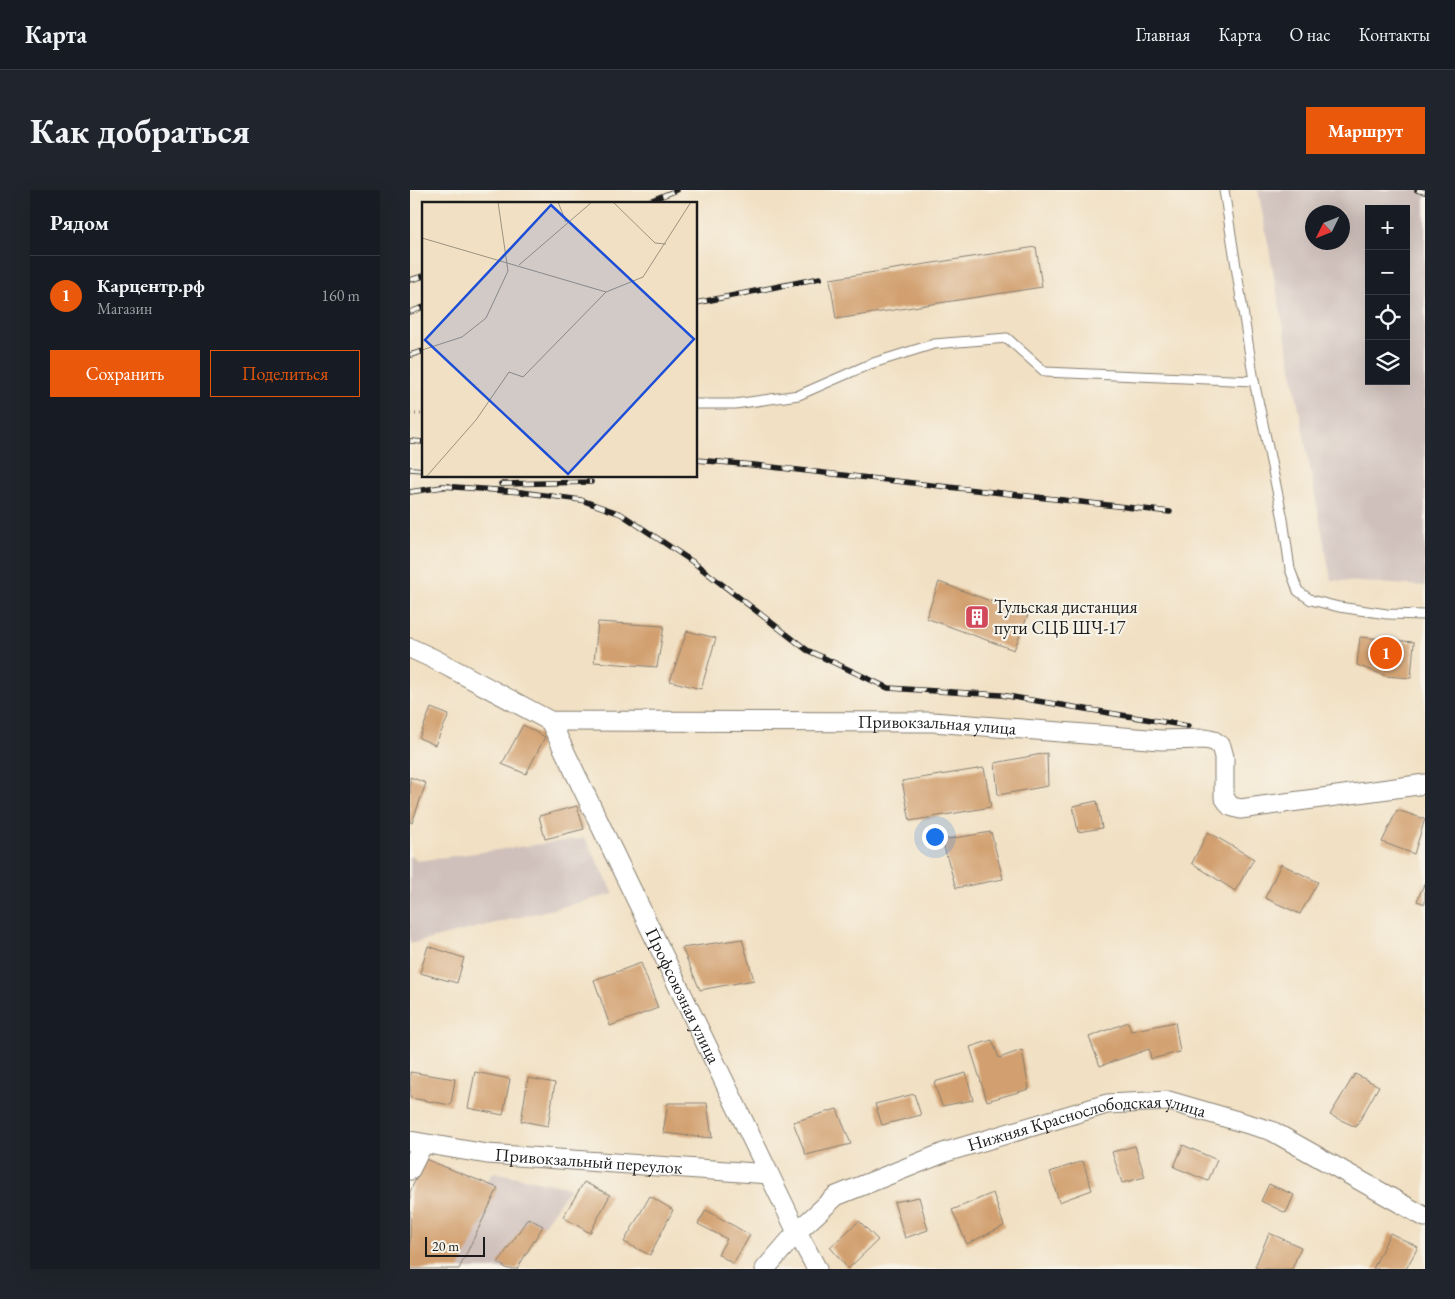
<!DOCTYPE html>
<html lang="ru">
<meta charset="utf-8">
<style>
:root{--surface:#171b24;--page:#20242c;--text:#f1f3f6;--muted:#9ea1a6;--line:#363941;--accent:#ea580c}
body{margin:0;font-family:"EB Garamond",serif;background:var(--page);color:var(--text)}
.controls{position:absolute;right:15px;top:15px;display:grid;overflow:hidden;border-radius:0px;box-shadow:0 5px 20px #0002}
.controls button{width:45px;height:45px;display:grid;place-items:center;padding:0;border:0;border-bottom:1px solid var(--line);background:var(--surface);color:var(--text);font:25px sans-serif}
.compass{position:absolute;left:895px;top:15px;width:45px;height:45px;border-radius:50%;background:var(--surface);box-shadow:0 5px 20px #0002;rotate:227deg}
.scale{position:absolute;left:15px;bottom:12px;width:60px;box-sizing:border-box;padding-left:5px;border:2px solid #1c1c1c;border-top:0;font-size:14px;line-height:18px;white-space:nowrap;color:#1c1c1c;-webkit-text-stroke:4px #f7f3e8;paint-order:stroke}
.you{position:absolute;left:524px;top:646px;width:18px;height:18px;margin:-12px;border:4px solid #fff;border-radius:50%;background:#1a73e8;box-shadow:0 0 0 8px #1a73e833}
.badge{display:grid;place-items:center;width:32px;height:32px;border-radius:50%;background:var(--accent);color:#fff;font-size:16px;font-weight:700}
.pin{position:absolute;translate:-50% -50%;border:2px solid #fff;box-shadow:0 1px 5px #0006}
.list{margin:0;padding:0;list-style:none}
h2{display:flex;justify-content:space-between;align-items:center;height:65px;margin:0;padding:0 20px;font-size:21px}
h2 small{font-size:16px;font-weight:400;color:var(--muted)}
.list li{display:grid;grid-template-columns:32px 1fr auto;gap:15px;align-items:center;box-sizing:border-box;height:80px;padding:0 20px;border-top:1px solid var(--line)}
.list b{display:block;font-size:19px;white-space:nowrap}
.list p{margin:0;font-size:16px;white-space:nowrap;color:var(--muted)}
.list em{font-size:16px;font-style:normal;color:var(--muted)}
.actions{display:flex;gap:10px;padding:15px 20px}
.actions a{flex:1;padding:11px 0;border:1px solid var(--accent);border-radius:0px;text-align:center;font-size:18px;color:var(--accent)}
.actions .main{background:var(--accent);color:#fff}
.icon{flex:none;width:28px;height:28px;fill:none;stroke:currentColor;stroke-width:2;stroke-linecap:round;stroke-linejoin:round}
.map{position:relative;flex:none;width:1015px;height:1079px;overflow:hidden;border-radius:0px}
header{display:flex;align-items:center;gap:30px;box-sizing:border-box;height:70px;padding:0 25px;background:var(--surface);border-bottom:1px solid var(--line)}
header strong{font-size:24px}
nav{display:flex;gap:28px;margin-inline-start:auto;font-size:18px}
.intro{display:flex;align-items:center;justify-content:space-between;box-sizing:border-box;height:120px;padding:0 30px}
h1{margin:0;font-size:35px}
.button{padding:12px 22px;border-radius:0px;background:var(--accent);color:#fff;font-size:18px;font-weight:700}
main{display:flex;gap:30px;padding:0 30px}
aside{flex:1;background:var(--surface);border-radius:0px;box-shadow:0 5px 20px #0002}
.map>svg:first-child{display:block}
.industrial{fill:#cfc0bb;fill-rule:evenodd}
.building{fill:#d2a06f}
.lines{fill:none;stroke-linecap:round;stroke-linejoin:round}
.lane-casing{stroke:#867e70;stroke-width:11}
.street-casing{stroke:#867e70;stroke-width:21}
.path{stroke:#867e70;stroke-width:3;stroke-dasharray:1 4;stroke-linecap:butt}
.lane{stroke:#fff;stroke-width:9}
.street{stroke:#fff;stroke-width:19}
.rail-casing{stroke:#1c1c1c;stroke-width:5.5}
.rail{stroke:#f7f3e8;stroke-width:4;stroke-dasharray:11;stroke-linecap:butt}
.labels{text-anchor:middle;stroke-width:4.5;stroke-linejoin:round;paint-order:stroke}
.poi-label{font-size:18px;fill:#1c1c1c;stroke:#f7f3e8;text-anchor:start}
.street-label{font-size:18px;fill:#1c1c1c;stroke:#f7f3e8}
.inset-road{fill:none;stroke:#9c9280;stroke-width:1}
.view{fill:#1d4ed8;fill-opacity:0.15;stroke:#1d4ed8;stroke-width:2.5}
.inset-edge{fill:none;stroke:#1c1c1c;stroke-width:2.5}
</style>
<header>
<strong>Карта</strong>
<nav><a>Главная</a><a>Карта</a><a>О нас</a><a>Контакты</a></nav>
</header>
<div class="intro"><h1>Как добраться</h1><a class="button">Маршрут</a></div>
<main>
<aside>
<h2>Рядом<small></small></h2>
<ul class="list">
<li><span class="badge">1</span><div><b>Карцентр.рф</b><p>Магазин</p></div><em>160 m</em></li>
</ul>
<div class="actions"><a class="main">Сохранить</a><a>Поделиться</a></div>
</aside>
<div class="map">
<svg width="1015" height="1079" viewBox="0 0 1015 1079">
<rect width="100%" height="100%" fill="#f7f3e8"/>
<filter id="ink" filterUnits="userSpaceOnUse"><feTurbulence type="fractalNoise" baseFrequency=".02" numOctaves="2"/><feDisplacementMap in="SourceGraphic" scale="10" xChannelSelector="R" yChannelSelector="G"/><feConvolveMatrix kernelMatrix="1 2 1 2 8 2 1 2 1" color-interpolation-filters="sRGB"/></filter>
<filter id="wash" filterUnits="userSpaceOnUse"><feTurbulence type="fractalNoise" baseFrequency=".0096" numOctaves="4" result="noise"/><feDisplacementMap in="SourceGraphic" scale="20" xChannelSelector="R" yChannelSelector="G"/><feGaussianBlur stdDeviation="1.12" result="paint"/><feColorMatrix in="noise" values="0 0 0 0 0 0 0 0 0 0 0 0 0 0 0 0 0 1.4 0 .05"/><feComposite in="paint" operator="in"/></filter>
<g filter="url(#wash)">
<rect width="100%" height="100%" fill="#f1e0c3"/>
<g class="industrial">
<path d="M 848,0 L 1015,0 L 1015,396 L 921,390 ZM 959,19 L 996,19 L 996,191 L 959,191 ZM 902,22 L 932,22 L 932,52 L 902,52 Z"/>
<path d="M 175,648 L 204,704 L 0,754 L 0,665 L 7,671 Z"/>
<path d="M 15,969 L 76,992 L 84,982 L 160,998 L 133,1036 L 107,1079 L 0,1079 Z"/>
</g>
<g id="blocks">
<g class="building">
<path d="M 626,57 L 632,97 L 426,129 L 420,89 Z"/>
<path d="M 529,392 L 618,425 L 604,460 L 516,428 Z"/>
<path d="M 188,432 L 254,436 L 247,477 L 184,472 Z"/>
<path d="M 277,441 L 306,448 L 291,499 L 260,491 Z"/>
<path d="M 950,447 L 1004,452 L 1001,488 L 976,486 L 947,475 Z"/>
<path d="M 21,518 L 39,525 L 25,555 L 9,548 Z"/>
<path d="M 113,535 L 135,547 L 116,584 L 92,574 Z"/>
<path d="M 637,563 L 638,596 L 588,605 L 585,573 Z"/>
<path d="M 574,578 L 581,617 L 500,631 L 492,591 Z"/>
<path d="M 0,587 L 16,593 L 2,633 L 0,632 Z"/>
<path d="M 687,611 L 692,638 L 668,642 L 663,616 Z"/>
<path d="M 167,616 L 174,639 L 135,649 L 129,626 Z"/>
<path d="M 987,620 L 1015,629 L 1004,664 L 972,652 Z"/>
<path d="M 581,642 L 593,689 L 546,698 L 532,650 Z"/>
<path d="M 798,642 L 844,669 L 825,701 L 782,673 Z"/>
<path d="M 871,674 L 908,692 L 890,724 L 855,708 Z"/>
<path d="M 1015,692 L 1015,714 L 1007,711 Z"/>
<path d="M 332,749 L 344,790 L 290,800 L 272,758 Z"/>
<path d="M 18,756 L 54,768 L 47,793 L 10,783 Z"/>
<path d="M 231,773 L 248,818 L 200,836 L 184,790 Z"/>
<path d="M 718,832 L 721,841 L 765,832 L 770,862 L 741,869 L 739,859 L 690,876 L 679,847 Z"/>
<path d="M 582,850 L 589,868 L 612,860 L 619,899 L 577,911 L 560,857 Z"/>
<path d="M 0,882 L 45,889 L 41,915 L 0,908 Z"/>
<path d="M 65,882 L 100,889 L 93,925 L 58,918 Z"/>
<path d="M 556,883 L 563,910 L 532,916 L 524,892 Z"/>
<path d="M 945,884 L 969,896 L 946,937 L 920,925 Z"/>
<path d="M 118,888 L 145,893 L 138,936 L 111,931 Z"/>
<path d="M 504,904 L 511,925 L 472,935 L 465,914 Z"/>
<path d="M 258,913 L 297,913 L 302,948 L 253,943 Z"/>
<path d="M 427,919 L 441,954 L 396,965 L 383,932 Z"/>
<path d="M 773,955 L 807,970 L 798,991 L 764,977 Z"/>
<path d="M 725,956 L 735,987 L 712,993 L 702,962 Z"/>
<path d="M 15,969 L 88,998 L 49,1079 L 0,1079 L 0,1002 Z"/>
<path d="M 673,971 L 682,1000 L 649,1012 L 640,982 Z"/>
<path d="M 174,992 L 200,1005 L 180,1043 L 153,1027 Z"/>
<path d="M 859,994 L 884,1005 L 876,1023 L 851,1011 Z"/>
<path d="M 583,1003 L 594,1036 L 557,1054 L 542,1020 Z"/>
<path d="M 240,1006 L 263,1020 L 240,1065 L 214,1052 Z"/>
<path d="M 509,1007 L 518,1040 L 495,1048 L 484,1012 Z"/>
<path d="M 296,1020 L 340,1045 L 323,1074 L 308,1064 L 317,1049 L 288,1034 Z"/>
<path d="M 118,1028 L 133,1036 L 107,1079 L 98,1079 L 88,1073 Z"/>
<path d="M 449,1031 L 468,1050 L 438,1079 L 420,1057 Z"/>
<path d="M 859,1043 L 891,1057 L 882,1079 L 850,1079 L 845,1077 Z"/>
<path d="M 980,1043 L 1008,1057 L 996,1079 L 963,1079 Z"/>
</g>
</g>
</g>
<g filter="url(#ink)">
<use href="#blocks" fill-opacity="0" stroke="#867e70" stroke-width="1"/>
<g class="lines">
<defs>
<g id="lane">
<path d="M 814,0 L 844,191"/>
<path d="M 286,214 L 325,214 L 389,205 L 460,174 L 524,154 L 597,148 L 635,182 L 844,191 L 873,329 L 880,379 L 888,401 L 901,410 L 929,417 L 977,424 L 1015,425"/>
</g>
<g id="street">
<path id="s1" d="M 0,458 L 24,469 L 140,531 L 523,532 L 751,550 L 795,549 L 804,551 L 811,556 L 814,567 L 814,607 L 820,616 L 830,619 L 1015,594"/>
<path id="s2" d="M 140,531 L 387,1042 L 407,1079"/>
<path id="s3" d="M 0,951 L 77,964 L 359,984"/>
<path d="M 0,980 L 13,954"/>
<path id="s4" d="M 355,1079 L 387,1042 L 426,1006 L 536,962 L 697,914 L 759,911 L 862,941 L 1015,1027"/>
</g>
</defs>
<use href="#lane" class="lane-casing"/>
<use href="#street" class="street-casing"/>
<path class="path" d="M 0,224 L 14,224"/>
<use href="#lane" class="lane"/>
<use href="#street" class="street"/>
<defs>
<g id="rail">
<path d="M 1007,0 L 1015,2"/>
<path d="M 232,14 L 267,0"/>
<path d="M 0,90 L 14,86"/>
<path d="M 286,113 L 410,88"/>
<path d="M 0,122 L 14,117"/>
<path d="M 0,165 L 14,161"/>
<path d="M 0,251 L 14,252"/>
<path d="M 286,270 L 344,275 L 760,322"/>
<path d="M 0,279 L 14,280"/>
<path d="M 91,294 L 181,292"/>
<path d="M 32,296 L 111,302 L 171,310 L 211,324 L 283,372 L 397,460 L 478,498 L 591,505 L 778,536"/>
<path d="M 0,302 L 39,296"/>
</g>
</defs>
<use href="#rail" class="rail-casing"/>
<use href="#rail" class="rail"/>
</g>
</g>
<defs>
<symbol id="building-square" viewBox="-11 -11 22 22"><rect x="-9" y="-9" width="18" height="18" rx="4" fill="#d1495b" stroke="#f7f3e8"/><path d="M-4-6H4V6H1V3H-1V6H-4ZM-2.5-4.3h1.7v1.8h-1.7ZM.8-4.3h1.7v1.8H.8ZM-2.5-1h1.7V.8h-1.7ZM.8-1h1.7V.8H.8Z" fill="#fff"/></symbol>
</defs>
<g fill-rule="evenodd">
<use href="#building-square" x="553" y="413" width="28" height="28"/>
</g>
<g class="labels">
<g class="poi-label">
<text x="584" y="423">Тульская дистанция<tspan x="584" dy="21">пути СЦБ ШЧ-17</tspan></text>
</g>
<g class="street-label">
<text dy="6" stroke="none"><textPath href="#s1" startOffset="545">Привокзальная улица</textPath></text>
<text dy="6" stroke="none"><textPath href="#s2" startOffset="305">Профсоюзная улица</textPath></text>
<text dy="6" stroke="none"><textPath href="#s4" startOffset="366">Нижняя Краснослободская улица</textPath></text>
<text dy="6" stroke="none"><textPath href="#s3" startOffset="180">Привокзальный переулок</textPath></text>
</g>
</g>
<g transform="translate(12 12)">
<rect width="275" height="275" fill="#f1e0c3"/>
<path class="inset-road" d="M 136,0 L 144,20M 191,0 L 233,41 L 244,42M 0,36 L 184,90M 97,63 L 170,0M 0,148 L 40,135 L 64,116 L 86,69 L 76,0M 4,275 L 54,218 L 87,170 L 101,175 L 184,90 L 221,75 L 269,0"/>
<path class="view" d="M 129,3 L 272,137 L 146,272 L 3,138 Z"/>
<rect width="275" height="275" class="inset-edge"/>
</g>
</svg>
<div class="controls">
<button>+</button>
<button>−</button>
<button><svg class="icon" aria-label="locate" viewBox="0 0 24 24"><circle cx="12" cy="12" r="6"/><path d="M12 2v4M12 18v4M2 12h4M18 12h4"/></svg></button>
<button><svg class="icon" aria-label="layers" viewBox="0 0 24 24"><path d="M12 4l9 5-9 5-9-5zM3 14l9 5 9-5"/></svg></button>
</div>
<svg class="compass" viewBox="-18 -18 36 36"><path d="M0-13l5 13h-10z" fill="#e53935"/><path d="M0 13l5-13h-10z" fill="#9ea1a6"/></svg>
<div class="scale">20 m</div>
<div class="you"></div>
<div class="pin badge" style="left:976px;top:463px">1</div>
</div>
</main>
